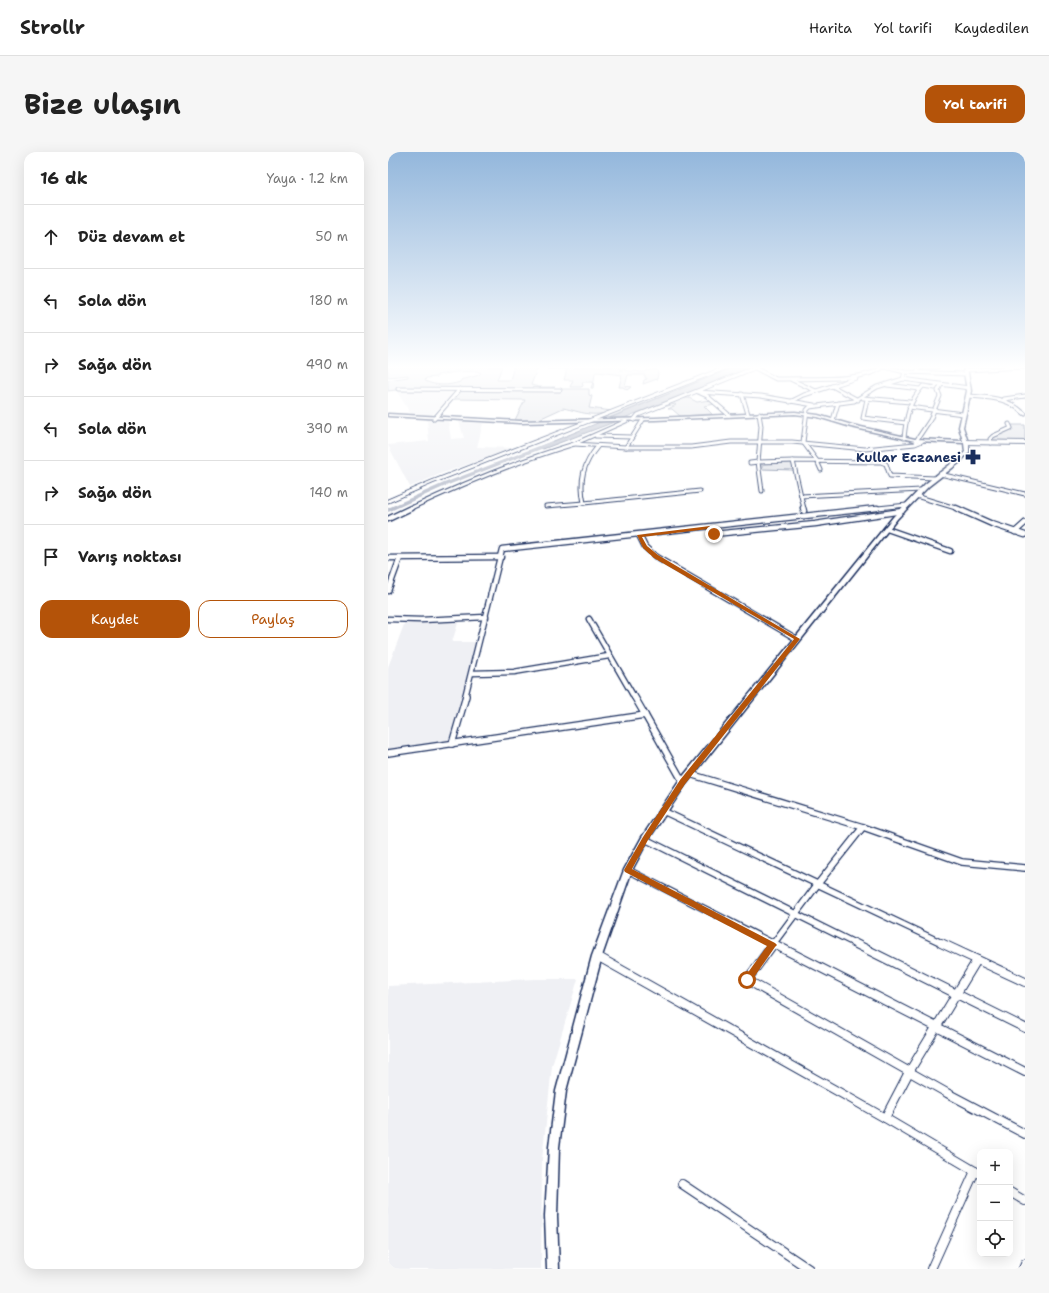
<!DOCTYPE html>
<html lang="tr">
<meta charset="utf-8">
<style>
:root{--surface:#fff;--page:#f6f6f6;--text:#222;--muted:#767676;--line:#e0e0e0;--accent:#b45309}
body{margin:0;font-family:"Shantell Sans",sans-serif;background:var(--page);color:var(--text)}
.controls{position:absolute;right:12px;bottom:12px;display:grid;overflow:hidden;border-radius:8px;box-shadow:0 4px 16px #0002}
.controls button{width:36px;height:36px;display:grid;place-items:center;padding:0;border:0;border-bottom:1px solid var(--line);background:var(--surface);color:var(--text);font:20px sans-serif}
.stop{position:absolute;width:12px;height:12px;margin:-9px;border:3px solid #b45309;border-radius:50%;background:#fff}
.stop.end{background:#b45309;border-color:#fff;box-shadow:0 1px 4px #0008}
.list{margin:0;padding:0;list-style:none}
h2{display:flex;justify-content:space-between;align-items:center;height:52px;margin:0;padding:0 16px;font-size:17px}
h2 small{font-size:13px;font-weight:400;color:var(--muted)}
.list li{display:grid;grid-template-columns:26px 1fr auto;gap:12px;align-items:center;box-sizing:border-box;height:64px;padding:0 16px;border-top:1px solid var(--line)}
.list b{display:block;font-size:15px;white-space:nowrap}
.list em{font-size:13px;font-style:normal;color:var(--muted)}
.actions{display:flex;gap:8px;padding:12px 16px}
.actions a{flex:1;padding:9px 0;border:1px solid var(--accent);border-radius:12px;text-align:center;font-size:14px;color:var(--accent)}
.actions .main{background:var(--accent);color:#fff}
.icon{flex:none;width:22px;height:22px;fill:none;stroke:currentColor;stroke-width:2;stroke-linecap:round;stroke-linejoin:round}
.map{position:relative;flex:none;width:637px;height:1117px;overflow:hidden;border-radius:12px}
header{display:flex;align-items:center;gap:24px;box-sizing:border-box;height:56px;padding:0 20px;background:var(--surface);border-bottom:1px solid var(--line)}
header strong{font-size:19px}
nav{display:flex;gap:22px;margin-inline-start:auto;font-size:14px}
.intro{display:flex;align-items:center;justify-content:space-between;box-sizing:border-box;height:96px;padding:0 24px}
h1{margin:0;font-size:28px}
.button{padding:10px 18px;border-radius:12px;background:var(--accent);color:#fff;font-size:14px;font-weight:700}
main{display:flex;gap:24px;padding:0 24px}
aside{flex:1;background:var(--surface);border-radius:12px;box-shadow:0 4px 16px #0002}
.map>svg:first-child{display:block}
.built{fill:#eff0f4}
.green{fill:#dee1e7;stroke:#7c88a2;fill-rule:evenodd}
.water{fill:#b5bbca;stroke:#77839f}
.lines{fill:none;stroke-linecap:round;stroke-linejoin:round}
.river{fill:#b5bbca;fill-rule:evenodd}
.minor-far3-casing{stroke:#1b2f5e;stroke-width:5}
.minor-far2-casing{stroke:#1b2f5e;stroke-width:7}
.minor-far1-casing{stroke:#1b2f5e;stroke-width:8}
.minor-casing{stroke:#1b2f5e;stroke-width:10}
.tertiary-casing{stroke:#1b2f5e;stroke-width:6}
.secondary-casing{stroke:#1b2f5e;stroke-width:3}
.minor-far3{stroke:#fff;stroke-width:3}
.minor-far2{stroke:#fff;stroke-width:4.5}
.minor-far1{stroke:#fff;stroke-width:5.5}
.minor{stroke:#fff;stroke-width:8}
.tertiary{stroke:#fff;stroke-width:4}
.secondary{fill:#fff;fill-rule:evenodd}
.route{fill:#b45309}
.labels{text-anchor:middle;stroke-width:3;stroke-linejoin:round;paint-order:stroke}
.far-poi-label{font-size:13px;font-weight:bold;fill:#1b2f5e;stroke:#fff;text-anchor:end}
</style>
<header>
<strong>Strollr</strong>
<nav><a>Harita</a><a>Yol tarifi</a><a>Kaydedilen</a></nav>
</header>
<div class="intro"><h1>Bize ulaşın</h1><a class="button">Yol tarifi</a></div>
<main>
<aside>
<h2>16 dk<small>Yaya · 1.2 km</small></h2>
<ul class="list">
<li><svg class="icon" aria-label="ahead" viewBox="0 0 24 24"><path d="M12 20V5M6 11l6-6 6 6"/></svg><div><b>Düz devam et</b></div><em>50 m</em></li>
<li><svg class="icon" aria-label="left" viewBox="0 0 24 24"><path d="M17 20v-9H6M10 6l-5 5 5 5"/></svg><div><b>Sola dön</b></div><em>180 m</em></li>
<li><svg class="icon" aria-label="right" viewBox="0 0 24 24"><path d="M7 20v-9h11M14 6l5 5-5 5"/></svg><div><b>Sağa dön</b></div><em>490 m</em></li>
<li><svg class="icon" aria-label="left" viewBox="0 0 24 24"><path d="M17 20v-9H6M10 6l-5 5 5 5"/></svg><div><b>Sola dön</b></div><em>390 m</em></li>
<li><svg class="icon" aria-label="right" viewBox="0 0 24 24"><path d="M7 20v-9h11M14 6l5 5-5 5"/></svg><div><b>Sağa dön</b></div><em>140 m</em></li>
<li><svg class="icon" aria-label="arrive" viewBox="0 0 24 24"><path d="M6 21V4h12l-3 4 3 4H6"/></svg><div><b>Varış noktası</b></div></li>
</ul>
<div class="actions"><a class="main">Kaydet</a><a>Paylaş</a></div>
</aside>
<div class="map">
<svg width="637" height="1117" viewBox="0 0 637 1117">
<rect width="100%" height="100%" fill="#fff"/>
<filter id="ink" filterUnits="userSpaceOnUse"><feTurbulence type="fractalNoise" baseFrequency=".025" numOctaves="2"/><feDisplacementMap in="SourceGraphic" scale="8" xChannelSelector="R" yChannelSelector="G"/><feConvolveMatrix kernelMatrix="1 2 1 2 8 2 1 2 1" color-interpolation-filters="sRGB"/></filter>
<g filter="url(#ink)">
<g class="built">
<path d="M 8,238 L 66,238 L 68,239 L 44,263 L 23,262 Z"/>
<path d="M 39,267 L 60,269 L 63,287 L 76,286 L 71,269 L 95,271 L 89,295 L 126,296 L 52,322 L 22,335 L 0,293 L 41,289 Z"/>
<path d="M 71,468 L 64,490 L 87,490 L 62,590 L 0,598 L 0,515 L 17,470 Z"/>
<path d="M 147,827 L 190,827 L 164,914 L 154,1008 L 153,1117 L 0,1117 L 0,834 Z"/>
</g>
<g class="green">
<path d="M 0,214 L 114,214 L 109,228 L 122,228 L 126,214 L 147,214 L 149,217 L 143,233 L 151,235 L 167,235 L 160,237 L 8,236 L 8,238 L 0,239 L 0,228 L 20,225 L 20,223 L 0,225 ZM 89,219 L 93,221 L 91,223 L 77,227 L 74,227 L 72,230 C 60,234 48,234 37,229 L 38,226 L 49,225 L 49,223 L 68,220 Z"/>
<path d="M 203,214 L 242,214 L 232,218 L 255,220 L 268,217 L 270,221 L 269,227 L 255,232 L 256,228 L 259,227 L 259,226 L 257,226 L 257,223 L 240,223 L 237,234 L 243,235 L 239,238 L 235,235 L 231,235 L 234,223 L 209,220 L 207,221 L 205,236 L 203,236 L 205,230 L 194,230 L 195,234 L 193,235 L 182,235 L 185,228 L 176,228 L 179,217 L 159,217 Z"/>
<path d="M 344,214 L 349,214 L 218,267 L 209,267 Z"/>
<path d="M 173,237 L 201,237 L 201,243 L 204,244 L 201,256 L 224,259 C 204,266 194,260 175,256 L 149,268 L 127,268 L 137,248 L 65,247 L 72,239 Z"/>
<path d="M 295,246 L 301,246 L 309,250 L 321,248 L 327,252 L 316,254 L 324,262 L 292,264 L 284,257 L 280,257 L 288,253 L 287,252 L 268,257 Z"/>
<path d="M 624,273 L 637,273 L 637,288 L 628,290 L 603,288 L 605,285 L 624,276 Z"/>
<path d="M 402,311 L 404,311 L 405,318 L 374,317 L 374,311 Z"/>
</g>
<path class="water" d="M 349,214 L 366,214 L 216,274 L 155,297 L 151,295 Z"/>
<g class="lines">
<path class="river" d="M 164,289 L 167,291 L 166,292 L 60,333 L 0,360 L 0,356 L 56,331 Z"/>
<defs>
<g id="minor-far3">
<path d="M 493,214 L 517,220"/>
<path d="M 541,215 L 549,215"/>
<path d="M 367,216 L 388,227 L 395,227 C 419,226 477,230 495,215"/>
<path d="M 578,218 L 637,215"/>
<path d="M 529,220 L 531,216 L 540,214"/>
<path d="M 515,227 L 581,236"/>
<path d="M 404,228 L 428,239"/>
<path d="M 499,233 L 532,237"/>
<path d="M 444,234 L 468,226"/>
<path d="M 10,237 L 172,238"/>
<path d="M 354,242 L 360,262"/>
<path d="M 580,244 C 604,246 618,245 637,262"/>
<path d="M 475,246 L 522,250"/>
<path d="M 479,247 L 475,266 L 518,271"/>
<path d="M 616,247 L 637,244"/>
<path d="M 402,250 L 416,243 L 444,234 L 470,248"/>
<path d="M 521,255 L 575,262"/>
<path d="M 371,262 L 373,274 L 370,310 L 405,309"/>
<path d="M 341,263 L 319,244 L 310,240 L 373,244 L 426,253"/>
<path d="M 46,267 L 72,237"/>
<path d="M 246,268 L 250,263 L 371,214"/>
<path d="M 445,268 L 450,251"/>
<path d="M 238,269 L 186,292 L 238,295 L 303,295 L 343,290 L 404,290 L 477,297 L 527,292 L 534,289"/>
<path d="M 208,284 L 243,285"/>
<path d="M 516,286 C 518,266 521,249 535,234 L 547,236 L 549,232"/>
<path d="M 528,289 L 542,268 L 552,244 L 550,239 L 553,233"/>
<path d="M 603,291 L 602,287 L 605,284 L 623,276 L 621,272"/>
<path d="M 238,295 L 255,268"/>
<path d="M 362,311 L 370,310 L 374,339"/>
<path d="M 433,318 L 429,309 L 415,290 L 419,258 L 422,255 L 466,249 L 489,235 L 515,227 L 517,220 L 578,222"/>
<path d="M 552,322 L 637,342"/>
<path d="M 413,344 L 533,338"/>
<path d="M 528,344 L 571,357"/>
<path d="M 0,349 L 44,330 L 342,214"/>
<path d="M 196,351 L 312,339"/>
<path d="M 158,354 L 196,351 C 191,328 195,312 210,294"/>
<path d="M 21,357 C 74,332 130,309 186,292"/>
<path d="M 416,357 L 405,309 L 493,310 L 498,312 L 502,324 L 547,326"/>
<path d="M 480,357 L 519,353"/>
</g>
<g id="minor-far2">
<path d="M 415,356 L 416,359"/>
<path d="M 568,356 L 604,372 L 637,383"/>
<path d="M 0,367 L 23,356"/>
<path d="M 322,375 L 326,382 L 427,372 L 514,359"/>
<path d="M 499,377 L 562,399"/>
<path d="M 627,380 L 637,371"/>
<path d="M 251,383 L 257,395 L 268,405 L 409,487"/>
<path d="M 0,406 L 113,405"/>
<path d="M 0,439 L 12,406"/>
<path d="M 0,467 L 33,468 L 98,465"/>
<path d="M 201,467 L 246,545"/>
<path d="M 84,521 L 126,520 L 221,504"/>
<path d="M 77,545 L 114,397 L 489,356"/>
</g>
<g id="minor-far1">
<path d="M 246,544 L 257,563"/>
<path d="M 64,592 L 78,544"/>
<path d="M 0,601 L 257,563 L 295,630"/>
<path d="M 302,622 L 475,675 L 574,710 L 637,716"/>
<path d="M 275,659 L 556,792"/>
<path d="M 257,687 L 468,792"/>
<path d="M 240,718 L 386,792"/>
<path d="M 385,792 L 429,733 L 475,675"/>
</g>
<g id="minor">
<path d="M 384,791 L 637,920"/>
<path d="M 386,791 L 359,828 L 559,941 L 637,982"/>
<path d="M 466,791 L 637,876"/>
<path d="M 553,791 L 637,830"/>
<path d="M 209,804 L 497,966 L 592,1022"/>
<path d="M 497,966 L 521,920 L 589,808"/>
<path d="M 294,1032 L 421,1117"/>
<path d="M 622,1040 L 637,1049"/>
<path d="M 543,1117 L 587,1019"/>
<path d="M 635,1117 L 637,1112"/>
</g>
<path id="tertiary" d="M 578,290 L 637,291"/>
<path id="secondary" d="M 575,214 L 579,214 L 583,239 L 575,275 L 581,293 L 581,300 L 572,310 L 541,334 L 509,367 L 298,632 L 260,688 L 244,718 L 214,804 L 178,939 L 171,995 L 169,1064 L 171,1117 L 159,1117 L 157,1064 L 161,995 L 168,939 L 204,804 L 236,718 L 254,685 L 292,628 L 505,365 L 537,332 L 568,308 L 577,300 L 576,291 L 527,289 L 463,275 L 430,265 L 407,262 L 267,268 L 132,271 L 0,264 L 0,262 L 132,269 L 267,266 L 407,260 L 430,263 L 464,273 L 527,287 L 575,289 L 571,275 L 579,239 Z"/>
</defs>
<use href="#minor-far3" class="minor-far3-casing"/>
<use href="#minor-far2" class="minor-far2-casing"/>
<use href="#minor-far1" class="minor-far1-casing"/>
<use href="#minor" class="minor-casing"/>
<use href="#tertiary" class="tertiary-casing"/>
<use href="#secondary" class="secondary-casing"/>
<use href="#minor-far3" class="minor-far3"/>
<use href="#minor-far2" class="minor-far2"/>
<use href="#minor-far1" class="minor-far1"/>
<use href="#minor" class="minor"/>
<use href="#tertiary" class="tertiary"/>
<use href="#secondary" class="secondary"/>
</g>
</g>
<linearGradient id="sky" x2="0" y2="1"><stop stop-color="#93b7dc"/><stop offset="0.58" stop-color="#fff"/><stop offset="1" stop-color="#fff" stop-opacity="0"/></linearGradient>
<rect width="637" height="371" fill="url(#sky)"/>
<path class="route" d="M 322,374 L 324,376 L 327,383 L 324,383 L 320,377 L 254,385 L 259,394 L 270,403 L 412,487 L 297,632 L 260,688 L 244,717 L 387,791 L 389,793 L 387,795 L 362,831 L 359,832 L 354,828 L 356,826 L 379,794 L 237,720 L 236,718 L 255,685 L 292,628 L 406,487 L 266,406 L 255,396 L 249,383 Z"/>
<defs>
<symbol id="pharmacy-bare" viewBox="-9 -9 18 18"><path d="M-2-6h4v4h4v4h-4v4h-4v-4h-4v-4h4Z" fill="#1b2f5e" stroke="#fff" stroke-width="2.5" paint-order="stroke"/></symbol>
</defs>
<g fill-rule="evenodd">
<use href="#pharmacy-bare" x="574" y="294" width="22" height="22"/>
</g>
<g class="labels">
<g class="far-poi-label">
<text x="573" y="310">Kullar Eczanesi</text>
</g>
</g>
</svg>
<div class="controls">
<button>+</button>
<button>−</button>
<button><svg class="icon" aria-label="locate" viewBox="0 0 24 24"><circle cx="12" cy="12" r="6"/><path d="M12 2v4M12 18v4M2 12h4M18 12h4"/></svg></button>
</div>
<div class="stop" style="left:359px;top:828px"></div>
<div class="stop end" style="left:326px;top:382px"></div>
</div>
</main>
